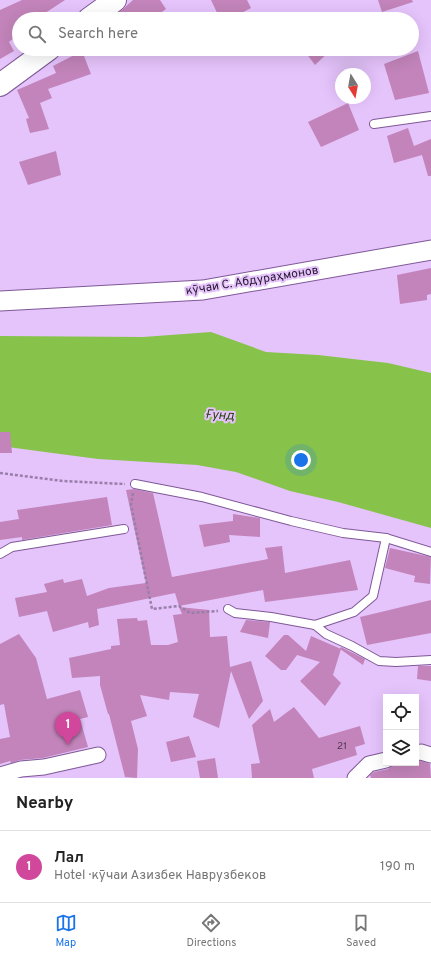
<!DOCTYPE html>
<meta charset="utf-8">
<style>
:root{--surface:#fff;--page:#f6f6f6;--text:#222;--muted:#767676;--line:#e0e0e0;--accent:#1a73e8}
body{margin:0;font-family:Overpass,sans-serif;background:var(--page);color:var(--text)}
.controls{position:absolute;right:12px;bottom:12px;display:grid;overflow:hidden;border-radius:0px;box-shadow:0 4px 16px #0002}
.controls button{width:36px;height:36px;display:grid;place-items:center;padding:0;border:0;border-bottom:1px solid var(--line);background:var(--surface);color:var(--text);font:20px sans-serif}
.compass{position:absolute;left:335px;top:68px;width:36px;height:36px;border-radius:50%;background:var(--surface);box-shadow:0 4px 16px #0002;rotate:169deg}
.you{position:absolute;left:301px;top:460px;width:14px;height:14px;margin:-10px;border:3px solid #fff;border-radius:50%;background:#1a73e8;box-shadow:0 0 0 6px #1a73e833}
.badge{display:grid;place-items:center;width:26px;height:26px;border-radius:50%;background:var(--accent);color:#fff;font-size:13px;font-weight:700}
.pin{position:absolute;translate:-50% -33px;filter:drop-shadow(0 1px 2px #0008)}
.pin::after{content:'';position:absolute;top:21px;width:14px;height:12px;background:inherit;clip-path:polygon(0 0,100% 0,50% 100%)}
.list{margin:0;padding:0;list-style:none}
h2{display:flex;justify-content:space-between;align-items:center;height:52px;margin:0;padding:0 16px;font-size:17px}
h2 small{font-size:13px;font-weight:400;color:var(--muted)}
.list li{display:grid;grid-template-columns:26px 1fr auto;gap:12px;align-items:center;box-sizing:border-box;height:72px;padding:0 16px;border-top:1px solid var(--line)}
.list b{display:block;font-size:15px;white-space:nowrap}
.list p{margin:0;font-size:13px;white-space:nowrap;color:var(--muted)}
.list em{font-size:13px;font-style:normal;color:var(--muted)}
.icon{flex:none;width:22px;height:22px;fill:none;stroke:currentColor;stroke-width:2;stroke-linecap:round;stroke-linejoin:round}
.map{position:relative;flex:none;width:431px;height:778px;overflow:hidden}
.search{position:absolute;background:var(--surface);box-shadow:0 4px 16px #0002;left:12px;right:12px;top:12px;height:44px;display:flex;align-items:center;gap:10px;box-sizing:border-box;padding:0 14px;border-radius:22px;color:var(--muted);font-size:15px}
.sheet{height:124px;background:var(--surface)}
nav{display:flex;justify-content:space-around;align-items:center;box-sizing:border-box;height:56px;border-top:1px solid var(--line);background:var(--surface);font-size:11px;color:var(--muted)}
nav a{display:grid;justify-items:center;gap:2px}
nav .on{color:var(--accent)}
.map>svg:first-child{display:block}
.water{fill:#87c34b}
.building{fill:#c284ba}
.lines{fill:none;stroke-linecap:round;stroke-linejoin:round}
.service-casing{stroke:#7f5897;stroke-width:10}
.minor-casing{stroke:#7f5897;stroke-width:17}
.tertiary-casing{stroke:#7f5897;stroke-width:21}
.secondary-casing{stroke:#7f5897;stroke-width:24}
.path{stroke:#997eaa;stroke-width:2.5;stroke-dasharray:3 2;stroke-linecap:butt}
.service{stroke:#fff;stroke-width:8}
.minor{stroke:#fff;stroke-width:15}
.tertiary{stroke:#fff;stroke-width:19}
.secondary{stroke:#fff;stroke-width:22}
.labels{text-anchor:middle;stroke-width:4;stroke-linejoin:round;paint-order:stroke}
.number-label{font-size:10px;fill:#4e3354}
.street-label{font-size:12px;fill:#281832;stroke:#e5c3fb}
.water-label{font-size:13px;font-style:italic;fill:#294011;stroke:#e5c3fb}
</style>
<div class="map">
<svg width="431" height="778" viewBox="0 0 431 778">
<rect width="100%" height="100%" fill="#e5c3fb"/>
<path class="water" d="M 211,332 L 266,352 L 318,355 L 388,363 L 431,373 L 431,528 L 338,502 L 290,491 L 236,472 L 197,465 L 98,459 L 0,446 L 0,336 L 143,337 Z"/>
<g class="building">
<path d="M 22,0 L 65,0 L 36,19 L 19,19 L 19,34 L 9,42 L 14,51 L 0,59 L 0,10 Z"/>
<path d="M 133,0 L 160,0 L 166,9 L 152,19 L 110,19 L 122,10 Z"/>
<path d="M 211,0 L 247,0 L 251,8 L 236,16 L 237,19 L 220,19 Z"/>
<path d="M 378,0 L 412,0 L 413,2 L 382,12 Z"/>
<path d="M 303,49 L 332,49 L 315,65 Z"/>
<path d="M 82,51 L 91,74 L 48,89 L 52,98 L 40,103 L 49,129 L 30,133 L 26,119 L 29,118 L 17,90 L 56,73 L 53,66 Z"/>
<path d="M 418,51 L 429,93 L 395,100 L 384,64 Z"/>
<path d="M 348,103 L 359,130 L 321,147 L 308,122 Z"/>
<path d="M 408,128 L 414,146 L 431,139 L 431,176 L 428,176 L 422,155 L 394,163 L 387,136 Z"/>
<path d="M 56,151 L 61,175 L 28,185 L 19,162 Z"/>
<path d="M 431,268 L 431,294 L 427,295 L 427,300 L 400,304 L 397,275 Z"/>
<path d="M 0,432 L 10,432 L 12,453 L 0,453 Z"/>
<path d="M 134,489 L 153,493 L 172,577 L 268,559 L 265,548 L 282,546 L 285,573 L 350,560 L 358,590 L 265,602 L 263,590 L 179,606 L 175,593 L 97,609 L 99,625 L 89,628 L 88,622 L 53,632 L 47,611 L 19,617 L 15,598 L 47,592 L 44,584 L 63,579 L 64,583 L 82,579 L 87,596 L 109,588 L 146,583 L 126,490 Z"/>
<path d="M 107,497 L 112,525 L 22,540 L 22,537 L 0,540 L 0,522 L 19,519 L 17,510 Z"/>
<path d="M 233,514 L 260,518 L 260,537 L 229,535 L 230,542 L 204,547 L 199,525 L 233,521 Z"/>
<path d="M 390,548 L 431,557 L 430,584 L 414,582 L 415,576 L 385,568 Z"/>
<path d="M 431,600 L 431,633 L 367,645 L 360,617 Z"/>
<path d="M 179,607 L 209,610 L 210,637 L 227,636 L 230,667 L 251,661 L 263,701 L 249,719 L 231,671 L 219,728 L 193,717 L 199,694 L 170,692 L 169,700 L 140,695 L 147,716 L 131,721 L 138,749 L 137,778 L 125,777 L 109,714 L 108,714 L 100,685 L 100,676 L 72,678 L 69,658 L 111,649 L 111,646 L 120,645 L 117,619 L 137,618 L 138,621 L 147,620 L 151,645 L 168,645 L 178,642 L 173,615 L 182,614 Z"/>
<path d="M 246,620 L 270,622 L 268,638 L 240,632 Z"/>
<path d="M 19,634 L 36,658 L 47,699 L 80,690 L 88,717 L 80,719 L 88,747 L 43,758 L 20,760 L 11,763 L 10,761 L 0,764 L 0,739 L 10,737 L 4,704 L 0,705 L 0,644 Z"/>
<path d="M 284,635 L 288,635 L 306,651 L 311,636 L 341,649 L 333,675 L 341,683 L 325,706 L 300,681 L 320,662 L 297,655 L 286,670 L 281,670 L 265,656 Z"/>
<path d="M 341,647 L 365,659 L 363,665 L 340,649 Z"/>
<path d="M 418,666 L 431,666 L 431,681 L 417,679 Z"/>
<path d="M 294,707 L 319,738 L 360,726 L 365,744 L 355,747 L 357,755 L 312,769 L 314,778 L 252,778 L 251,764 L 260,763 L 252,725 L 270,709 L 274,722 Z"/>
<path d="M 189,736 L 196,757 L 171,762 L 166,742 Z"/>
<path d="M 215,758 L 218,778 L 200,778 L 197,761 Z"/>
<path d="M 421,761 L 430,764 L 431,778 L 371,778 L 370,775 L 374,772 L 388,769 L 394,764 L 416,763 L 416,762 Z"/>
</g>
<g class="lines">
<defs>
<g id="service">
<path d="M 374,124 L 431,116"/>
<path d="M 135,484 L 202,497 L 291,521 L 343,533 L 386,538 L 431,552"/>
<path d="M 0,554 L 12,547 L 124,529"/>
<path d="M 228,609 L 235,613 L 271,617 L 315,625 L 354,612 L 373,596 L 386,538"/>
<path d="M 315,625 L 326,634 L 352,646 L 379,661 L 396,662 L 431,660"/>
</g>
<g id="minor">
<path d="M 416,753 L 421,752 L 431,755"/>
<path d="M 0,775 L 21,769 L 44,767 L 98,755"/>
<path d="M 355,778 L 369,764 L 386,760"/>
</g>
<path id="tertiary" d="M 0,301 L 203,290 L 431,250"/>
<g id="secondary">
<path d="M 89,19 L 115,0"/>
<path d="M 0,85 L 49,49"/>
</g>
</defs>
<use href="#service" class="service-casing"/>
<use href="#minor" class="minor-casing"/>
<use href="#tertiary" class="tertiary-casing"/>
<use href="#secondary" class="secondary-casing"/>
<g class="path">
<path d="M 0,473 L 63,481 L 125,484"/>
<path d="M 133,493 L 131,505 L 152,609 L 179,606 L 190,613 L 218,611"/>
</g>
<use href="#service" class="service"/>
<use href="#minor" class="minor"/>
<use href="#tertiary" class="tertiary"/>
<use href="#secondary" class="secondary"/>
</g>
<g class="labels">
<g class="number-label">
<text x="342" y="749">21</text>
</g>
<g class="street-label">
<text transform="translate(252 280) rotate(-9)" y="4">кӯчаи С. Абдураҳмонов</text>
</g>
<g class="water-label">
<text transform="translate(220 414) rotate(3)" y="5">Ғунд</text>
</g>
</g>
</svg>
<div class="controls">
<button><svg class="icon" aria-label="locate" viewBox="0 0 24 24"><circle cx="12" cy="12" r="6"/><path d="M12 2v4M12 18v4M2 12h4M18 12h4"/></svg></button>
<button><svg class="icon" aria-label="layers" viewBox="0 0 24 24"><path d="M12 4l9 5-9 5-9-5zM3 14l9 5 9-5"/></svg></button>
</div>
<svg class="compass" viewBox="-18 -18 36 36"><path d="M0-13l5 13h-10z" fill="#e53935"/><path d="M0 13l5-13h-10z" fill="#767676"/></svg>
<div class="you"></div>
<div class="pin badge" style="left:68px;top:745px;background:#d1479c">1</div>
<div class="search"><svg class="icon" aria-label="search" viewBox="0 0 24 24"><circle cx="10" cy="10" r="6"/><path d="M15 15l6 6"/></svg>Search here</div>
</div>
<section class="sheet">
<h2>Nearby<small></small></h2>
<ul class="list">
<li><span class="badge" style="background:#d1479c">1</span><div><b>Лал</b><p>Hotel · кӯчаи Азизбек Наврузбеков</p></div><em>190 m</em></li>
</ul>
</section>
<nav>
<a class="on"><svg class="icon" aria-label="map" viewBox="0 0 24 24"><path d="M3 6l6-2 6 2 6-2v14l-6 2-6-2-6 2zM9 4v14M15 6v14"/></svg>Map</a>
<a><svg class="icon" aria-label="directions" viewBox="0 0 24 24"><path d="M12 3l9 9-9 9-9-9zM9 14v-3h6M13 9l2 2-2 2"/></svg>Directions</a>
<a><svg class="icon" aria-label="saved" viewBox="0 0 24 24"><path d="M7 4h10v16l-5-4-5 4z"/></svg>Saved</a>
</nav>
